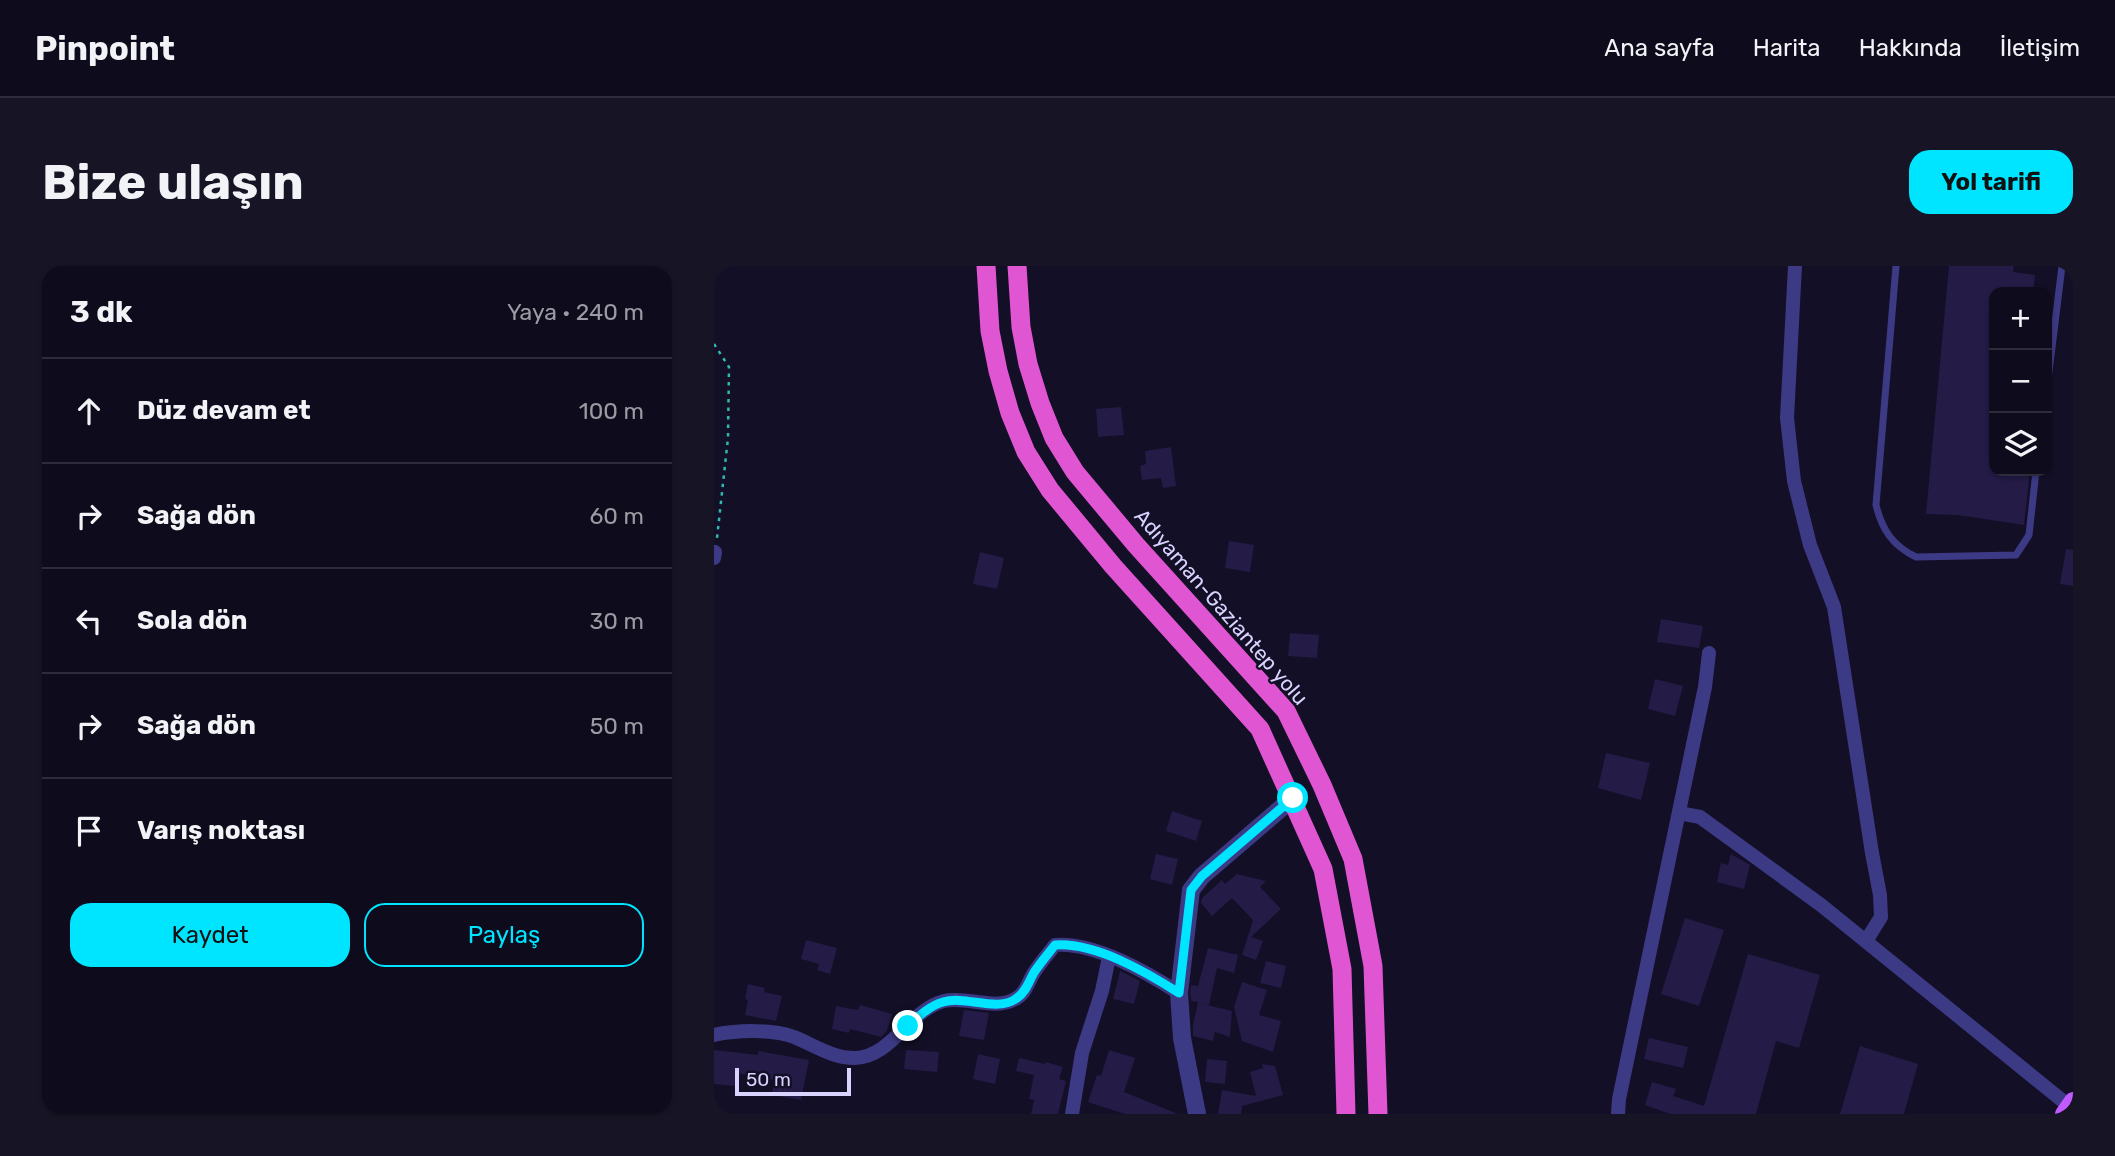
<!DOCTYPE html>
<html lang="tr">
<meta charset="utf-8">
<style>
:root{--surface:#0e0b1c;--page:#171425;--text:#f1f3f6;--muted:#9b9ba3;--line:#2e2b3b;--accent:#00e5ff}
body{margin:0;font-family:Rubik,sans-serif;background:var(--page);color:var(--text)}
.controls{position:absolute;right:21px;top:21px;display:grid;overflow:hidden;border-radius:14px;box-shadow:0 2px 5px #0004}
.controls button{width:63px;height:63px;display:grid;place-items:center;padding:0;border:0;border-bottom:2px solid var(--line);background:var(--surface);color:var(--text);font:35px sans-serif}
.scale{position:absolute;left:21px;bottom:18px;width:116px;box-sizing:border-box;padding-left:7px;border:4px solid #d9d4ff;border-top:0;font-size:19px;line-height:24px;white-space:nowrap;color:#d9d4ff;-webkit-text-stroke:5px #130f26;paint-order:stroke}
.stop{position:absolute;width:21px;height:21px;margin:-16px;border:5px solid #00e5ff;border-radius:50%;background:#fff}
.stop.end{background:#00e5ff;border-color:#fff;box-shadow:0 2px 7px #0008}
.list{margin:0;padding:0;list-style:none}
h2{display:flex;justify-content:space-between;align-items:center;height:91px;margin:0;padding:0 28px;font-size:30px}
h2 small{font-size:23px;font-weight:400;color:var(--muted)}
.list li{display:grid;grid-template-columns:46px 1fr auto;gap:21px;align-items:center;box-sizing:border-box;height:105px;padding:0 28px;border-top:2px solid var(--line)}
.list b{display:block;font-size:26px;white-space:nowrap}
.list em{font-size:23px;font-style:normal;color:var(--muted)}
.actions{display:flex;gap:14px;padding:21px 28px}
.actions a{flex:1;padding:16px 0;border:2px solid var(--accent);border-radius:21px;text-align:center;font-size:24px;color:var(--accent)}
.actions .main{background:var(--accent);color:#111}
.icon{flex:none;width:38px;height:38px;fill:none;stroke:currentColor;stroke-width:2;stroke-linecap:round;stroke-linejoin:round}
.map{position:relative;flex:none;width:1359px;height:848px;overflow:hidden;border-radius:21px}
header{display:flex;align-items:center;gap:42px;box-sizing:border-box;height:98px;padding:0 35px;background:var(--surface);border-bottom:2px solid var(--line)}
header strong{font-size:33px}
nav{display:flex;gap:38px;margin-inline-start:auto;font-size:24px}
.intro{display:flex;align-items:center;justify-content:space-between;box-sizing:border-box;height:168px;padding:0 42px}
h1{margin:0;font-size:49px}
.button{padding:18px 32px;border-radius:21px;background:var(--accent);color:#111;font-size:24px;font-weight:700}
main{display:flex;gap:42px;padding:0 42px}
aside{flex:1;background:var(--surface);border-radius:21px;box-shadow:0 2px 5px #0004}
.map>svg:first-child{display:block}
.building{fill:#241b47}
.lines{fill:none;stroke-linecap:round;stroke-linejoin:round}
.path{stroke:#2fb8b0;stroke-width:2.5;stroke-dasharray:3.5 5;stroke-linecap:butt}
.service{stroke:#3d3a85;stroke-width:7}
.minor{stroke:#3d3a85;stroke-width:14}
.tertiary{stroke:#3d3a85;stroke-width:18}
.primary{stroke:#c25bff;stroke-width:18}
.trunk{stroke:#e055d1;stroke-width:19}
.route{stroke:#00e5ff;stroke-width:9}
.labels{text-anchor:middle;stroke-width:5;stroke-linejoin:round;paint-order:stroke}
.street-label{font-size:21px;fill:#d9d4ff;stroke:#130f26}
</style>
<header>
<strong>Pinpoint</strong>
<nav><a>Ana sayfa</a><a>Harita</a><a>Hakkında</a><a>İletişim</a></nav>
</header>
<div class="intro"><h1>Bize ulaşın</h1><a class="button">Yol tarifi</a></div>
<main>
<aside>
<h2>3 dk<small>Yaya · 240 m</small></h2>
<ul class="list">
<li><svg class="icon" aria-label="ahead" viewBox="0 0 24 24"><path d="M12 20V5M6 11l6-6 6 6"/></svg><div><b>Düz devam et</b></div><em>100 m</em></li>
<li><svg class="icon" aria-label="right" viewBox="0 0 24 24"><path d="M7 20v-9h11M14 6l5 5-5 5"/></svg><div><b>Sağa dön</b></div><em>60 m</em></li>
<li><svg class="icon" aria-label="left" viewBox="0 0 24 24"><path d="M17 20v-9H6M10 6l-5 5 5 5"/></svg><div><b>Sola dön</b></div><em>30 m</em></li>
<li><svg class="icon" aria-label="right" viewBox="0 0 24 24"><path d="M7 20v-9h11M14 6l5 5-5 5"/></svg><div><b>Sağa dön</b></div><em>50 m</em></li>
<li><svg class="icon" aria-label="arrive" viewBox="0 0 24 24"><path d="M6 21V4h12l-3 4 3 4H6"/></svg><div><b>Varış noktası</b></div></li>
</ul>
<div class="actions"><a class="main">Kaydet</a><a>Paylaş</a></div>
</aside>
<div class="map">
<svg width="1359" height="848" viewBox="0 0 1359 848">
<rect width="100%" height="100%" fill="#130f26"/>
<g class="building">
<path d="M 1235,0 L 1300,0 L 1299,6 L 1321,9 L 1319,26 L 1280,26 L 1280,205 L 1316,205 L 1310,259 L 1244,249 L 1212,248 Z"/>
<path d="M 407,141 L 410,169 L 384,171 L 382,143 Z"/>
<path d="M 457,181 L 462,220 L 449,222 L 447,212 L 428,214 L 426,200 L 432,198 L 431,185 Z"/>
<path d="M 515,275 L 540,279 L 536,306 L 511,302 Z"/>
<path d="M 1352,283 L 1359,284 L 1359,320 L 1346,318 Z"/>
<path d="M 266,286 L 290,292 L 283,323 L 259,318 Z"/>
<path d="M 947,353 L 989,360 L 985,382 L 943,376 Z"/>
<path d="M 576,367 L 605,369 L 603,392 L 574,390 Z"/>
<path d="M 941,413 L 969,420 L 961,450 L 934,443 Z"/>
<path d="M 892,487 L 936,497 L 927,534 L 884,522 Z"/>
<path d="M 458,545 L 488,555 L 482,575 L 452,565 Z"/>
<path d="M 442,588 L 464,593 L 458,619 L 436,613 Z"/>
<path d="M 1017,588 L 1036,599 L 1030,623 L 1003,616 L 1007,597 L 1014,599 Z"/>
<path d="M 523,608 L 552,615 L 546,621 L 567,643 L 537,671 L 549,675 L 542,694 L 528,689 L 539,654 L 518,632 L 498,650 L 487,637 L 488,632 L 508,614 L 511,618 Z"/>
<path d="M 971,652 L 1010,664 L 985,740 L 947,728 Z"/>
<path d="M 92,674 L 123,682 L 116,708 L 103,704 L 105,698 L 87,693 Z"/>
<path d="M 494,682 L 524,689 L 520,707 L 503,702 L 495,739 L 485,737 L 518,745 L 516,771 L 501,766 L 499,775 L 479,770 L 479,759 L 484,736 L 477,735 L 476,727 L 477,719 L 484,720 Z"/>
<path d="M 1034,688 L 1106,709 L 1085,782 L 1062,775 L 1042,848 L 956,848 L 931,839 L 938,816 L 962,823 L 959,830 L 990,840 Z"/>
<path d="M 552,695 L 572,700 L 567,722 L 546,717 Z"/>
<path d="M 406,705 L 426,715 L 420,738 L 399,733 Z"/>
<path d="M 528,716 L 553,724 L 545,749 L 567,755 L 559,786 L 528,775 L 520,741 Z"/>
<path d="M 34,718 L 51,722 L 50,726 L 68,730 L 62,755 L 31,749 L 34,734 L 31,733 Z"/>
<path d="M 146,739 L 178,748 L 173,765 L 167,771 L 136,763 L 135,767 L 118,763 L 122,740 L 144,744 Z"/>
<path d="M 250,744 L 275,747 L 270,774 L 245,770 Z"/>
<path d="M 935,772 L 974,781 L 969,802 L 930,793 Z"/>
<path d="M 1146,780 L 1204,798 L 1190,848 L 1126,848 Z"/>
<path d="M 0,784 L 44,789 L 44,785 L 95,794 L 87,834 L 58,829 L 60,814 L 23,807 L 21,820 L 0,818 Z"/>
<path d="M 192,784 L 225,786 L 223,806 L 190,803 Z"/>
<path d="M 395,784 L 421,792 L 410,826 L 464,848 L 411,848 L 374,836 L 383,809 L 387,810 Z"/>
<path d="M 264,788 L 286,793 L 281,818 L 259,813 Z"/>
<path d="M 305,792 L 331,798 L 332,796 L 349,801 L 345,813 L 352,815 L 344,848 L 317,848 L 320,834 L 315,833 L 320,809 L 302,805 Z"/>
<path d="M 493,793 L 513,795 L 511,818 L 491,816 Z"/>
<path d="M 548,798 L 561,800 L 569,829 L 528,840 L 527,848 L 504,848 L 508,824 L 542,830 L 536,806 L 549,802 Z"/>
</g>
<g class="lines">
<path class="path" d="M 0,78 L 15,101 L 14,172 L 3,272"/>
<g class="service">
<path d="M 1182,0 L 1162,239 C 1168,264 1179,280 1202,291 L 1302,289 L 1315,269 L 1322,205"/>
<path d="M 1333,122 L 1348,0"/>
</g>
<g class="minor">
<path d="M 1081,0 L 1073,152 L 1080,215 L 1096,279 L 1120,341 L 1158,587 L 1166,629 L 1167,651 L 1152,675"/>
<path d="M 0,292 L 1,286"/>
<path d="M 965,547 L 986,551 L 1107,639 L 1355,840"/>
<path d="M 0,769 C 23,764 58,763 80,771 C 100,779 118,792 141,792 C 178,791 195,744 230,735 C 252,730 279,744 299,734 C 312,729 314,715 321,705 C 327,696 334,688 341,679 C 381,676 432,706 465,727"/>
<path d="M 358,848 L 368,787 L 388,725 L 395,691"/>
<path d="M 904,848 L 905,833 L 991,421 L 995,387"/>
</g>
<path class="tertiary" d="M 483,848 L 468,772 L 465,727 L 477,624 L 488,610 L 579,532"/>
<path class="primary" d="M 1350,848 L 1359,835"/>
<g class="trunk">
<path d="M 272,0 L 276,65 L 284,105 L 296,147 L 312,186 L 336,224 L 399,300 L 546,463 L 609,603 L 628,703 L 632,848"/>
<path d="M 303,0 L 307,61 L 314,98 L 326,137 L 340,172 L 361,206 L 422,279 L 572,445 L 608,519 L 639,593 L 659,700 L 664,848"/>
</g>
</g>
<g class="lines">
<path class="route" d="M 194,760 C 204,751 215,740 229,736 C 252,729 284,747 303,732 C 313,725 315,714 321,705 C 327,696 334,688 341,679 C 381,676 432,706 465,727 L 477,624 L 488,610 L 579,532"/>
</g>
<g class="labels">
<g class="street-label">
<text transform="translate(507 341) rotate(49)" y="7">Adıyaman-Gaziantep yolu</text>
</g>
</g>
</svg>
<div class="controls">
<button>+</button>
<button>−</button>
<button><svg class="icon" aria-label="layers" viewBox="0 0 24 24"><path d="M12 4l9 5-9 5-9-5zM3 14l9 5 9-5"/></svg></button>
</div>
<div class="scale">50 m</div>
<div class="stop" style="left:579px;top:532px"></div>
<div class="stop end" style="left:194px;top:760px"></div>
</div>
</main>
